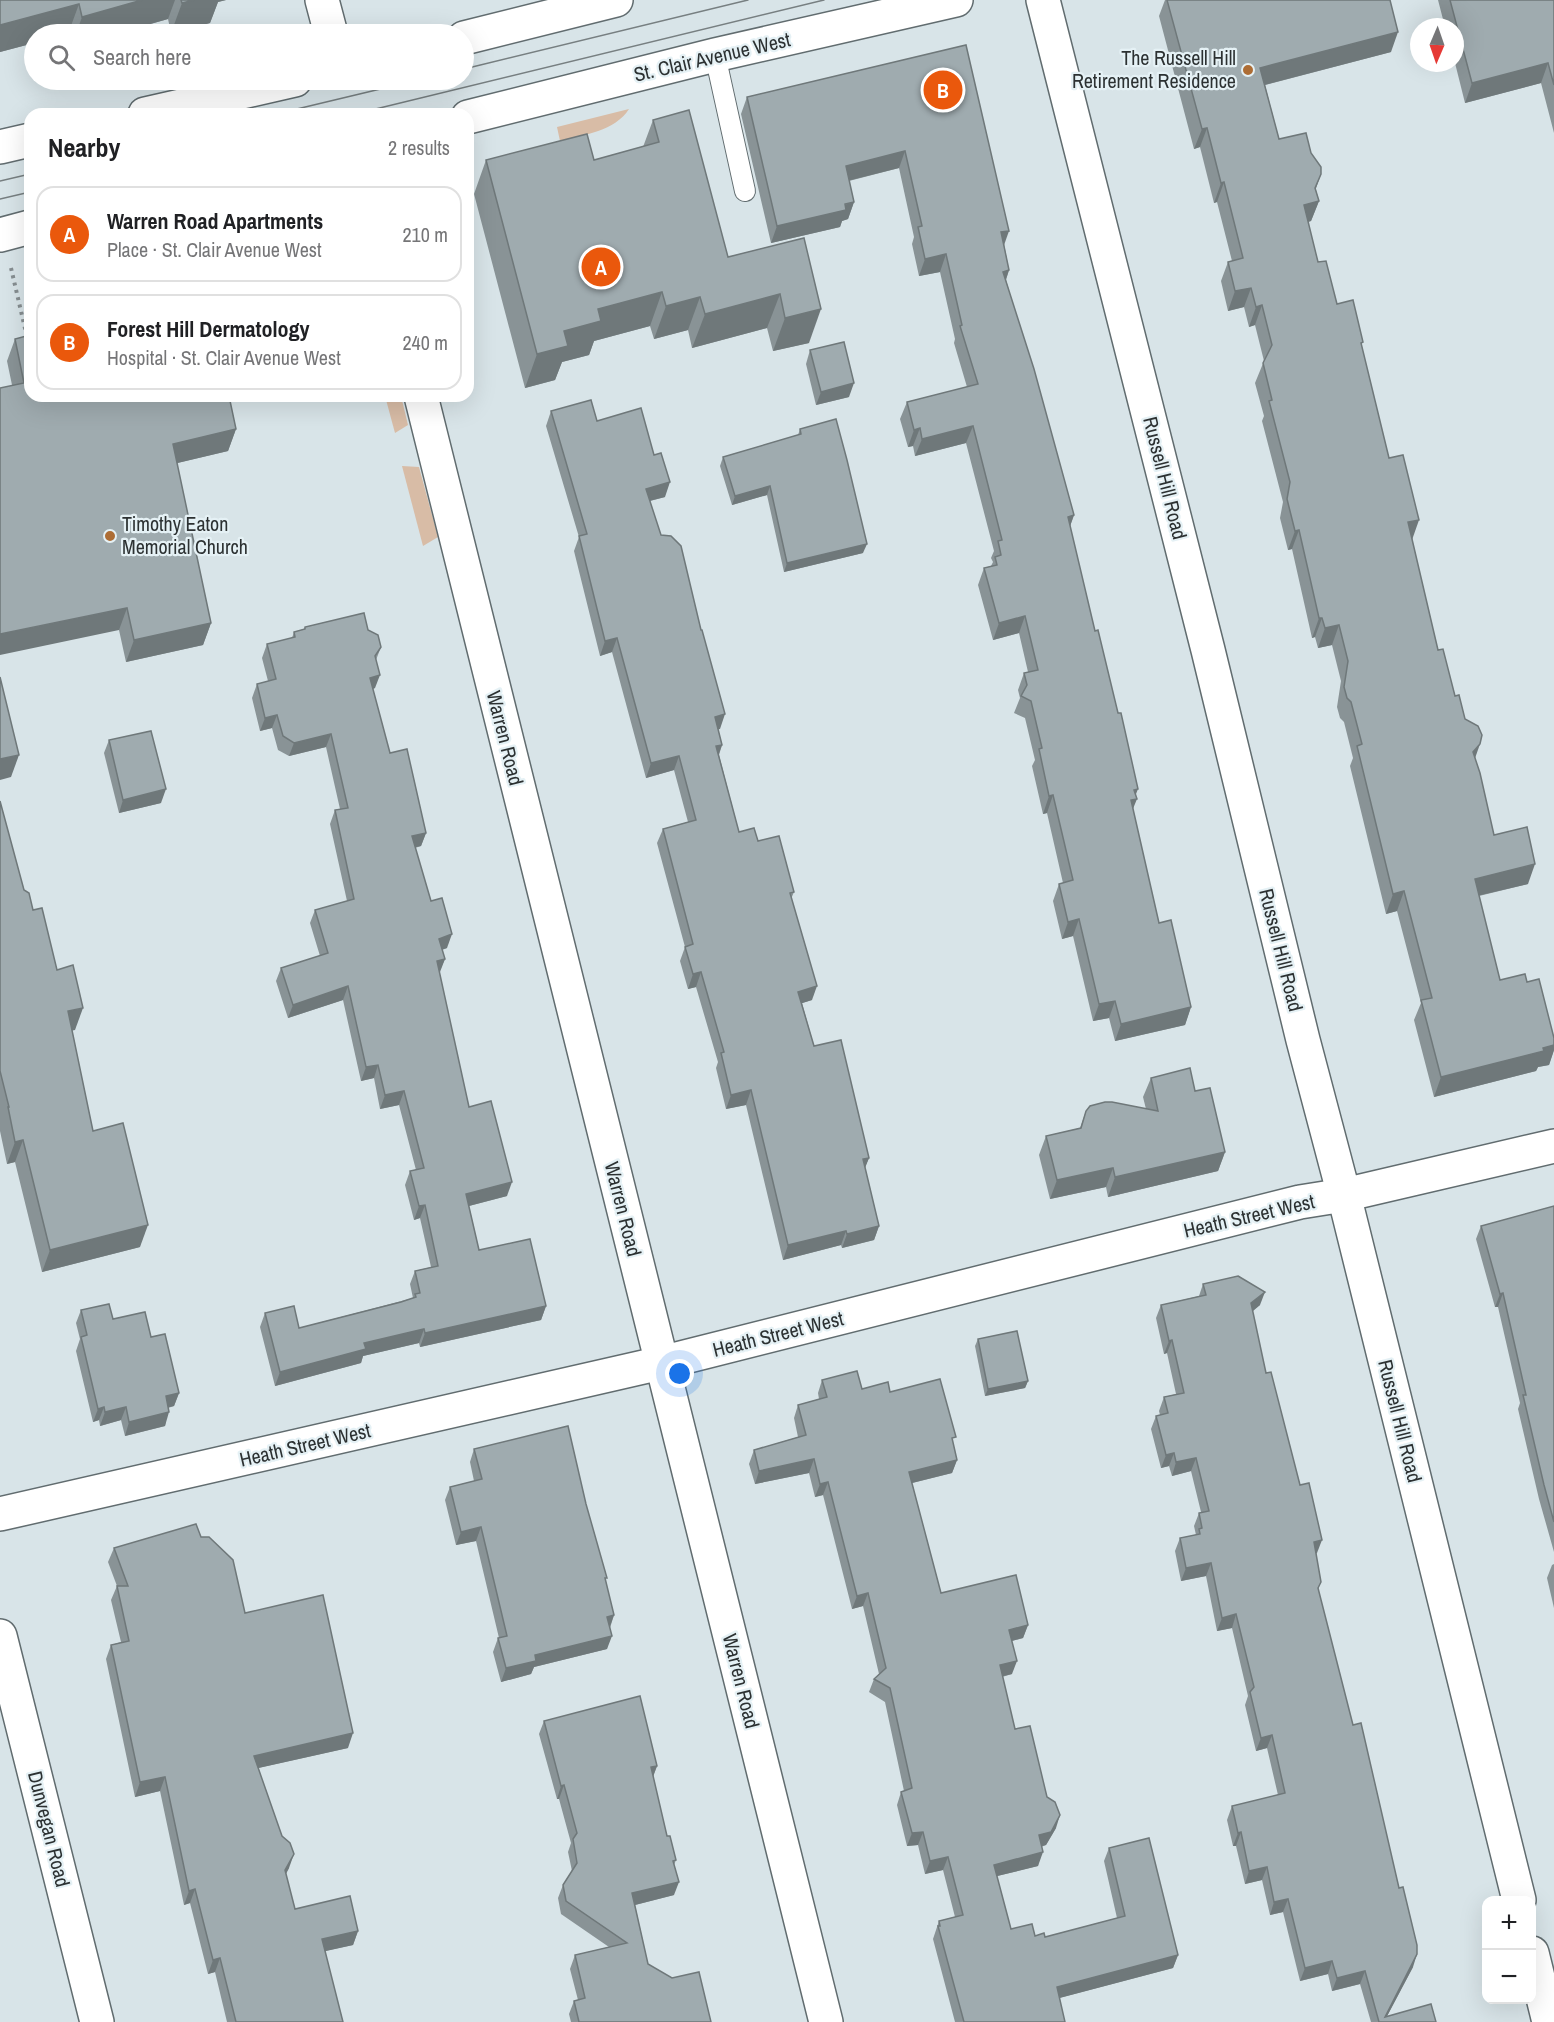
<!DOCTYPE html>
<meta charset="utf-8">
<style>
:root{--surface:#fff;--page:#f2f2f2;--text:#202124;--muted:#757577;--line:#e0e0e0;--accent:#ea580c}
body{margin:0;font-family:"Archivo Narrow",sans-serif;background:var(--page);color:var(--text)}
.controls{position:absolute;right:18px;bottom:18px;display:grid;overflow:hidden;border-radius:12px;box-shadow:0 6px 24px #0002}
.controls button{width:54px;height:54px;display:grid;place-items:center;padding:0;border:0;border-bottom:2px solid var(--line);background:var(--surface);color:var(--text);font:30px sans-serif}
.compass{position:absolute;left:1410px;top:18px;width:54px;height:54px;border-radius:50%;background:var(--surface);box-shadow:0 6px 24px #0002;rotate:182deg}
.you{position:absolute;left:680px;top:1374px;width:21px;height:21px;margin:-15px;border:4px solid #fff;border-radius:50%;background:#1a73e8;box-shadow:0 0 0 9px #1a73e833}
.badge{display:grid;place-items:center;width:39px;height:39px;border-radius:50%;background:var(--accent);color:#fff;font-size:20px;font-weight:700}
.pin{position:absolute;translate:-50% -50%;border:3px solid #fff;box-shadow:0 2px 6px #0006}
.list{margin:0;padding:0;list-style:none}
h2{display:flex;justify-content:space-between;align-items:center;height:78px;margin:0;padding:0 24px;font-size:26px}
h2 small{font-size:20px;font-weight:400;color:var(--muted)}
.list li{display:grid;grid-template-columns:39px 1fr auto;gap:18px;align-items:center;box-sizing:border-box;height:96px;margin:0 12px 12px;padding:0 12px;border:2px solid var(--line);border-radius:18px}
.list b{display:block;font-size:22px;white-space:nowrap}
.list p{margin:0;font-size:20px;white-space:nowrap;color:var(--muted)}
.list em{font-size:20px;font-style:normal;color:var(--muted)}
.icon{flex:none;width:33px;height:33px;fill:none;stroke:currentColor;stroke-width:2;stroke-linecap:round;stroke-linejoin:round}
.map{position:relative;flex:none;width:1554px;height:2022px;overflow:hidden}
.search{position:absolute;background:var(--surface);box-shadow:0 6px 24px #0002;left:24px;top:24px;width:450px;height:66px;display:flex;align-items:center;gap:15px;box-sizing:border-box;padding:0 21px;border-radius:33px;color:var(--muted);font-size:22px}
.panel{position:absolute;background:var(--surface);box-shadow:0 6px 24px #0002;left:24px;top:108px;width:450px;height:294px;border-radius:18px}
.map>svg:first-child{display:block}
.green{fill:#d8bca6}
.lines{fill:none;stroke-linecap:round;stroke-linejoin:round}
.service-casing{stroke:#616c6f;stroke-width:22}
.minor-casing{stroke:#616c6f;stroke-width:36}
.secondary-casing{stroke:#616c6f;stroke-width:36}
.path{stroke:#868e91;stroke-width:4;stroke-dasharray:3 4.5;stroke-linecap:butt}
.service{stroke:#fff;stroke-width:20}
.minor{stroke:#fff;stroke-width:33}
.secondary{stroke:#fff;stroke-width:33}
.tram{stroke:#777f81;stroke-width:1.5}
.wall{fill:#899396}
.shaded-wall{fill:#6f787a}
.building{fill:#9fabaf;stroke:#6f787a;stroke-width:1.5}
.poi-dot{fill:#ad6d35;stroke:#e5f1f5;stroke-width:2}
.labels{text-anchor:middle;stroke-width:4.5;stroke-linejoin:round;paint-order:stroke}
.street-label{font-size:20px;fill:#2c3132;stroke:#e5f1f5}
.poi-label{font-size:20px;fill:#2c3132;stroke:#e5f1f5;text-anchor:end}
</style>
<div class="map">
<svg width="1554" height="2022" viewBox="0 0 1554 2022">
<rect width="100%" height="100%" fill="#d8e4e8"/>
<g class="green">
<path d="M 629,109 C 615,131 584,135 560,141 L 557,127 Z"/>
<path d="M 385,396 L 401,396 L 408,425 L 395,433 Z"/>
<path d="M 402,466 L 419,467 L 438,537 L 423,546 Z"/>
</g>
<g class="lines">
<defs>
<path id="service" d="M 715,55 L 745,191"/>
<g id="minor">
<path d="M 322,0 L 331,34"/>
<path d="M 1043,0 L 1208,650 L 1303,1040 L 1344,1195 L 1519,1900"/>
<path d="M 421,396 L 826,2022"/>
<path d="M 0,1514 L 661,1363 L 1300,1202 L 1344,1195 L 1554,1146"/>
<path d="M 0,1636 L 97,2022"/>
<path d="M 1532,1953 L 1549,2022"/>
</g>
<g id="secondary">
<path d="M 464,38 L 616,0"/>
<path d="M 145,114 L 295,80"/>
<path d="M 468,117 L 715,55 L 956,0"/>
<path d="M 0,147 L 30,140"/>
<path d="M 0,235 L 30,227"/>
</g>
</defs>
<use href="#service" class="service-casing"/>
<use href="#minor" class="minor-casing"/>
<use href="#secondary" class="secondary-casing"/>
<path class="path" d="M 11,268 L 27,337"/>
<use href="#service" class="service"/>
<use href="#minor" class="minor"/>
<use href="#secondary" class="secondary"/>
<g class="tram">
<path d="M 464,69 L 748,0"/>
<path d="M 276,114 L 418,80"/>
<path d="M 355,114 L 824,0"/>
<path d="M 0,181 L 30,174"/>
<path d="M 0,199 L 30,192"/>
</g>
</g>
<g class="wall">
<path d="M 0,0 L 226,0 L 218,2 L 210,23 L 171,33 L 168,19 L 115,34 L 34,34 L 34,43 L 0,52 Z"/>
<path d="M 1165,0 L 1390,0 L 1391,52 L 1265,85 L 1279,139 L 1316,190 L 1319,201 L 1311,221 L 1308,222 L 1318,262 L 1337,304 L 1362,347 L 1389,458 L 1412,539 L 1438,650 L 1455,696 L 1475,759 L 1494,835 L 1528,884 L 1479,896 L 1500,980 L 1527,982 L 1554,1038 L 1554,1050 L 1549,1065 L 1538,1067 L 1536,1071 L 1434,1097 L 1414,1020 L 1421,1003 L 1397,911 L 1386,914 L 1350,766 L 1353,758 L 1344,722 L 1340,718 L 1337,707 L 1341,681 L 1332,645 L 1318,648 L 1315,637 L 1312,638 L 1292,549 L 1288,550 L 1280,518 L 1283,502 L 1262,421 L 1264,416 L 1255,383 L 1264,361 L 1255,325 L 1249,327 L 1244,307 L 1228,311 L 1221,281 L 1228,262 L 1232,261 L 1217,202 L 1214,203 L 1200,147 L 1194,149 L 1159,16 Z"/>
<path d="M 1438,0 L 1554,0 L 1554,133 L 1541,83 L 1465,103 L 1455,63 L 1455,27 L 1445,27 Z"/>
<path d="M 966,45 L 1009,270 L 1006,280 L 1074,515 L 1070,526 L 1095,631 L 1135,795 L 1133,809 L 1159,923 L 1191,1007 L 1185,1025 L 1115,1041 L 1109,1018 L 1093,1021 L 1073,936 L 1062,939 L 1053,901 L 1059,884 L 1063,883 L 1047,813 L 1043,814 L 1032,766 L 1035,760 L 1025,718 L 1014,713 L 1020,698 L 1018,690 L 1024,673 L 1028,672 L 1019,633 L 993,640 L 978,585 L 984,568 L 991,566 L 993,562 L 991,558 L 994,551 L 966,443 L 915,456 L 913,446 L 908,447 L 900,419 L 907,402 L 967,387 L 954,343 L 955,339 L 940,272 L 919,276 L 912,244 L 914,237 L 899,168 L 849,181 L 854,202 L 848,219 L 842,221 L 840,227 L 771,243 L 741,114 L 747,97 Z"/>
<path d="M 653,120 L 728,257 L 804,238 L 809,343 L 773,351 L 767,328 L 692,348 L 688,330 L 654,339 L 650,326 L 594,341 L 589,355 L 562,362 L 555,380 L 525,388 L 474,194 L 486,160 L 594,160 L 643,147 Z"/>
<path d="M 15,339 L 236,429 L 228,451 L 177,463 L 211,623 L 203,645 L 126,662 L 119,630 L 12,385 L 7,361 Z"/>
<path d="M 810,350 L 849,397 L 816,405 L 806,364 Z"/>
<path d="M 551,411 L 597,421 L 665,497 L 650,501 L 720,729 L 718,729 L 722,745 L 719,755 L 739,832 L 758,841 L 794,892 L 791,899 L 812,1000 L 802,1003 L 814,1046 L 869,1158 L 865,1167 L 879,1226 L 874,1240 L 842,1248 L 841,1245 L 783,1260 L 746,1105 L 726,1109 L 716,1068 L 718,1062 L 696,987 L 688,989 L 680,961 L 685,947 L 657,843 L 663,829 L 688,822 L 674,770 L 646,778 L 612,652 L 600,656 L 574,551 L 579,537 L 546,426 Z"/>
<path d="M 800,429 L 863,553 L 784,572 L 767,495 L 732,505 L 720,466 L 723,457 L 798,435 Z"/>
<path d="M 305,627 L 368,630 L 381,647 L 376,660 L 375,688 L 373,689 L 390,753 L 426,833 L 421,846 L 415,848 L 431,901 L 447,948 L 442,950 L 445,959 L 439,972 L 469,1107 L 507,1196 L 469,1206 L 479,1250 L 546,1306 L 541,1320 L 420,1347 L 419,1343 L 363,1356 L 361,1363 L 275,1386 L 260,1327 L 265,1313 L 299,1328 L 413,1298 L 410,1284 L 415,1271 L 431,1267 L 420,1218 L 414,1220 L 405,1185 L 410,1171 L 416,1170 L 399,1105 L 380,1109 L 374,1078 L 361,1081 L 343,1000 L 288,1018 L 276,981 L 281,968 L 320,956 L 310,923 L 315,910 L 347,901 L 330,824 L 335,810 L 340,809 L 326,747 L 289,756 L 278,750 L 272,728 L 260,731 L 252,698 L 257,684 L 268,681 L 262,658 L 267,644 L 292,638 L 294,632 L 304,629 Z"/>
<path d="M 109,740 L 161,803 L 119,813 L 104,753 Z"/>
<path d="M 0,801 L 24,890 L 57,970 L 75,1030 L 72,1030 L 93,1131 L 140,1247 L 42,1272 L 15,1162 L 7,1164 L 0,1131 Z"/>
<path d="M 1151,1078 L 1195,1091 L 1225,1152 L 1218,1171 L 1108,1197 L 1106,1187 L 1050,1199 L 1039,1155 L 1046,1136 L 1080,1128 L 1086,1111 L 1146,1109 L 1143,1097 Z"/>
<path d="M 1554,1206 L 1554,1552 L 1539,1499 L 1518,1409 L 1520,1403 L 1498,1307 L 1495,1307 L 1476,1239 L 1481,1226 Z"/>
<path d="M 1203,1284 L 1260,1305 L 1252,1311 L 1266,1373 L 1317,1553 L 1316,1554 L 1321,1582 L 1318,1589 L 1413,1967 L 1387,2016 L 1436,2022 L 1371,2022 L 1360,1984 L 1332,1991 L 1328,1974 L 1300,1981 L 1283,1912 L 1270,1915 L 1262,1880 L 1245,1884 L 1236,1846 L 1233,1846 L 1227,1820 L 1232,1806 L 1278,1795 L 1267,1748 L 1256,1751 L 1245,1705 L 1248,1696 L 1232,1628 L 1217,1631 L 1206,1576 L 1181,1581 L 1175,1551 L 1180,1538 L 1196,1535 L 1194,1526 L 1199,1513 L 1201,1512 L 1191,1471 L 1172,1476 L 1169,1466 L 1161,1468 L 1151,1429 L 1156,1416 L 1160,1415 L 1159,1411 L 1164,1397 L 1176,1394 L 1167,1353 L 1164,1354 L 1156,1318 L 1161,1305 L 1199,1296 Z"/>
<path d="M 81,1310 L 113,1319 L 151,1337 L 179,1393 L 174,1406 L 168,1408 L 165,1426 L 125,1436 L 121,1420 L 100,1426 L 99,1420 L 93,1422 L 76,1351 L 80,1339 L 76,1323 Z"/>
<path d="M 978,1339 L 1028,1381 L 1025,1388 L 985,1396 L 975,1346 Z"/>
<path d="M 822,1380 L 862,1389 L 890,1392 L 953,1444 L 957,1460 L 952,1473 L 912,1483 L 941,1593 L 1028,1625 L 1023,1638 L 1012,1641 L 1012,1674 L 1002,1677 L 1015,1729 L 1047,1797 L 1056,1828 L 1046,1845 L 1041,1847 L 1038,1866 L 997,1876 L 1011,1929 L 1035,1936 L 1045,1937 L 1117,1918 L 1104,1861 L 1109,1848 L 1178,1955 L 1173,1968 L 1059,1998 L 1065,2022 L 955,2022 L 933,1939 L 939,1921 L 955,1917 L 943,1870 L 925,1874 L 918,1845 L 907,1846 L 897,1805 L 901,1792 L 904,1791 L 885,1702 L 869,1692 L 874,1679 L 879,1674 L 863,1606 L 852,1609 L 823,1495 L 815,1497 L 809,1473 L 755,1484 L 749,1464 L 754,1450 L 798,1437 L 794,1418 L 798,1405 L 819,1399 L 818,1393 Z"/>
<path d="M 474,1449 L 586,1504 L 614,1615 L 610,1628 L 607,1649 L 534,1667 L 531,1674 L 501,1682 L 493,1652 L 498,1638 L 499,1638 L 476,1541 L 456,1545 L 445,1500 L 450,1487 L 474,1481 L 470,1462 Z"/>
<path d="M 201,1537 L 245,1613 L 348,1748 L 258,1768 L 289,1868 L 286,1874 L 295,1909 L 358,1931 L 353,1945 L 325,1951 L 343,2022 L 227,2022 L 215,1972 L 208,1974 L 190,1903 L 184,1905 L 160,1791 L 135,1797 L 106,1659 L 111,1645 L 121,1642 L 111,1600 L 117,1586 L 108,1562 L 114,1548 Z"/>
<path d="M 1554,1564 L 1554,1608 L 1547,1578 L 1552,1565 Z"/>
<path d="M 544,1721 L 657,1766 L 653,1777 L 667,1836 L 676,1860 L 674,1865 L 674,1895 L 635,1905 L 648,1964 L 711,2022 L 571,2022 L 569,2014 L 574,2001 L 578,2000 L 570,1969 L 575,1955 L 609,1947 L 561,1914 L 558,1898 L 563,1885 L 572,1871 L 568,1852 L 571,1843 L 559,1799 L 557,1799 L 539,1734 Z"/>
</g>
<g class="shaded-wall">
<path d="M 142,0 L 175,0 L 168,19 L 115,34 L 76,34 L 82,17 Z"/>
<path d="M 194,0 L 226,0 L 218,2 L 210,23 L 171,33 L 182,3 Z"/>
<path d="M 79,4 L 68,34 L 34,34 L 34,43 L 0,52 L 0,25 Z"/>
<path d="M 1398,32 L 1391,52 L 1253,88 L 1260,68 Z"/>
<path d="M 1548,63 L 1541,83 L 1465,103 L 1472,83 Z"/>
<path d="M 1207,128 L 1200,147 L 1194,149 L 1202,129 Z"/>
<path d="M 905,151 L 899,168 L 839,183 L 846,166 Z"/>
<path d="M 1321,174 L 1314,194 L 1319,201 L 1311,221 L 1297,225 L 1304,205 L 1315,188 Z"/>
<path d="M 1224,182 L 1217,202 L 1214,203 L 1221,183 Z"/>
<path d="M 854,202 L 848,219 L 842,221 L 840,227 L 771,243 L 777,226 Z"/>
<path d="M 1009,231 L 1003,248 L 1001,232 Z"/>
<path d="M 946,254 L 940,272 L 919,276 L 925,259 Z"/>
<path d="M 1009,270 L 1003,288 L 1003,272 Z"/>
<path d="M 1251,288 L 1244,307 L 1228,311 L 1235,291 Z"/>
<path d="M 662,292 L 650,326 L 594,341 L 589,355 L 562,362 L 555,380 L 525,388 L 537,354 L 564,331 L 598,309 Z"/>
<path d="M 780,294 L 767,328 L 692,348 L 705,314 Z"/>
<path d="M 700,297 L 688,330 L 654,339 L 666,306 Z"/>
<path d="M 1262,305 L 1255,325 L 1249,327 L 1256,307 Z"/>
<path d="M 821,309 L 809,343 L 773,351 L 785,318 Z"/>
<path d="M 854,383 L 849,397 L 816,405 L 821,392 Z"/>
<path d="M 973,426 L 966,443 L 915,456 L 922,439 Z"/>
<path d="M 920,428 L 913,446 L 908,447 L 914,430 Z"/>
<path d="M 236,429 L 228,451 L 165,466 L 173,444 Z"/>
<path d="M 670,482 L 665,497 L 641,503 L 646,489 Z"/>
<path d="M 770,486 L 767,495 L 732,505 L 735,496 Z"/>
<path d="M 1074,515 L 1068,532 L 1068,517 Z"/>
<path d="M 1419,520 L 1412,540 L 1408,522 Z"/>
<path d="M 1299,530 L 1292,549 L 1288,550 L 1295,531 Z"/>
<path d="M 867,544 L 863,553 L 784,572 L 787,563 Z"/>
<path d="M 127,608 L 119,630 L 0,655 L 0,634 Z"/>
<path d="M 1025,616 L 1019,633 L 993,640 L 999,623 Z"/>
<path d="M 1319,618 L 1322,618 L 1315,637 L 1312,638 Z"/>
<path d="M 211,623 L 203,645 L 126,662 L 134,640 Z"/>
<path d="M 1339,625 L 1332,645 L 1318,648 L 1325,628 Z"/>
<path d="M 617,638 L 612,652 L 600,656 L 605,641 Z"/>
<path d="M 380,675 L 375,688 L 365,691 L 370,678 Z"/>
<path d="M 725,714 L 720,729 L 710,731 L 715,717 Z"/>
<path d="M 277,715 L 272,728 L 260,731 L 265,718 Z"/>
<path d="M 331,734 L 326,747 L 289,756 L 294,743 Z"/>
<path d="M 1480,744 L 1473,764 L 1473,752 Z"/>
<path d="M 722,745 L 717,759 L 716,746 Z"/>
<path d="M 19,755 L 11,777 L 0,780 L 0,759 Z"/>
<path d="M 679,756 L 674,770 L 646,778 L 651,763 Z"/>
<path d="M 166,789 L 161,803 L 119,813 L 123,800 Z"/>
<path d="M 1138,789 L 1134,799 L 1137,799 L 1130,816 L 1124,817 L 1134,790 Z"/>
<path d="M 1053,795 L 1047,813 L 1043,814 L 1049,796 Z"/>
<path d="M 426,833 L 421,846 L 407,849 L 412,836 Z"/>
<path d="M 1535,864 L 1528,884 L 1468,898 L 1475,879 Z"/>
<path d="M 1404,891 L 1397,911 L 1386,914 L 1393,894 Z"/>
<path d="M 1079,919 L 1073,936 L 1062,939 L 1068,922 Z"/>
<path d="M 452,934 L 447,948 L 434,952 L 439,939 Z"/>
<path d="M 445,959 L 440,972 L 432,975 L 437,961 Z"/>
<path d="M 701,972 L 696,987 L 688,989 L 693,974 Z"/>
<path d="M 348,986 L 343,1000 L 288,1018 L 293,1005 Z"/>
<path d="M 817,986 L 812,1000 L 793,1006 L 798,992 Z"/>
<path d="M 1115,1001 L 1109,1018 L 1093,1021 L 1099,1004 Z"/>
<path d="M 1191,1007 L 1185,1025 L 1115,1041 L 1121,1024 Z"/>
<path d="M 83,1008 L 75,1030 L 60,1033 L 68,1011 Z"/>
<path d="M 1554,1045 L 1554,1050 L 1549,1065 L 1538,1067 L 1536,1071 L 1434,1097 L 1441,1077 Z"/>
<path d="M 378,1065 L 374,1078 L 361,1081 L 366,1067 Z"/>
<path d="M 751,1090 L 746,1105 L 726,1109 L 731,1095 Z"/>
<path d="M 404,1091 L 399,1105 L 380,1109 L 385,1095 Z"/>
<path d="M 23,1140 L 15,1162 L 7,1164 L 15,1142 Z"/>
<path d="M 1225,1152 L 1218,1171 L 1108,1197 L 1115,1177 Z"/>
<path d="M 869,1158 L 863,1173 L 863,1159 Z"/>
<path d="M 1113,1168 L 1106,1187 L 1050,1199 L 1057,1180 Z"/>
<path d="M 512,1182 L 507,1196 L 461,1208 L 466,1194 Z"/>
<path d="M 425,1205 L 420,1218 L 414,1220 L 419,1206 Z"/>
<path d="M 148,1225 L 140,1247 L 42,1272 L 50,1250 Z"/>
<path d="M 879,1226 L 874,1240 L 842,1248 L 847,1234 Z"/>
<path d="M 846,1231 L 841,1245 L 783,1260 L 788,1245 Z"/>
<path d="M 1265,1292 L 1260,1305 L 1246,1317 L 1251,1303 Z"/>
<path d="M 1503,1293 L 1498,1307 L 1495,1307 L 1500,1294 Z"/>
<path d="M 546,1306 L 541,1320 L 420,1347 L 425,1333 Z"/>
<path d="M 424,1329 L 419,1343 L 363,1356 L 361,1363 L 275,1386 L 280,1372 L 364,1343 Z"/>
<path d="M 1172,1340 L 1167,1353 L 1164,1354 L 1169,1341 Z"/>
<path d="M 1028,1381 L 1025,1388 L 985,1396 L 988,1389 Z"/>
<path d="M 179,1393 L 174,1406 L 161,1409 L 166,1396 Z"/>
<path d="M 104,1407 L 99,1420 L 93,1422 L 98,1409 Z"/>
<path d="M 126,1407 L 121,1420 L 100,1426 L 105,1412 Z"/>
<path d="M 169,1412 L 165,1426 L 125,1436 L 129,1422 Z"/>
<path d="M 1174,1453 L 1169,1466 L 1161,1468 L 1166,1455 Z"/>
<path d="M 1196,1458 L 1191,1471 L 1172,1476 L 1176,1462 Z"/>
<path d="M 814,1459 L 809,1473 L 755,1484 L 759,1471 Z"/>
<path d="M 957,1460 L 952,1473 L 904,1485 L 909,1472 Z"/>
<path d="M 828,1482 L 823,1495 L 815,1497 L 820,1484 Z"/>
<path d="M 481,1527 L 476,1541 L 456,1545 L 461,1532 Z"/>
<path d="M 1322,1540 L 1317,1553 L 1309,1555 L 1314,1542 Z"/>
<path d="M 1211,1563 L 1206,1576 L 1181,1581 L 1186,1568 Z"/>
<path d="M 868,1593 L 863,1606 L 852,1609 L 857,1596 Z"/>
<path d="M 1236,1614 L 1232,1628 L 1217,1631 L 1222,1618 Z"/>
<path d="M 614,1615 L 609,1629 L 607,1617 Z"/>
<path d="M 1028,1625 L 1023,1638 L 1004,1643 L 1009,1630 Z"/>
<path d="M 612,1636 L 607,1649 L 534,1667 L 531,1674 L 501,1682 L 506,1668 L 535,1655 Z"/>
<path d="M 1017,1661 L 1012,1674 L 995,1678 L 1000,1665 Z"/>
<path d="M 353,1733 L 348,1748 L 249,1770 L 254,1756 Z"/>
<path d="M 1272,1735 L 1267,1748 L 1256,1751 L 1261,1738 Z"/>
<path d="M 657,1766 L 652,1779 L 651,1767 Z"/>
<path d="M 165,1777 L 160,1791 L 135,1797 L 140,1782 Z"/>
<path d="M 564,1785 L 559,1799 L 557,1799 L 561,1786 Z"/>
<path d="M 1060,1815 L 1056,1828 L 1046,1845 L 1034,1848 L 1039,1835 Z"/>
<path d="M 923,1832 L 918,1845 L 907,1846 L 912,1833 Z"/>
<path d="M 1241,1832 L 1236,1846 L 1233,1846 L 1238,1833 Z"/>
<path d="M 1043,1852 L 1038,1866 L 989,1878 L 994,1865 Z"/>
<path d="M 294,1854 L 289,1868 L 280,1884 L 285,1870 Z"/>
<path d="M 948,1857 L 943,1870 L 925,1874 L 930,1861 Z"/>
<path d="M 1267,1867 L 1262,1880 L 1245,1884 L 1249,1871 Z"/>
<path d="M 679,1882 L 674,1895 L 627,1907 L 632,1893 Z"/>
<path d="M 195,1889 L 190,1903 L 184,1905 L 189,1891 Z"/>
<path d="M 1288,1899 L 1283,1912 L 1270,1915 L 1274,1902 Z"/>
<path d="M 358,1931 L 353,1945 L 317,1953 L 322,1939 Z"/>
<path d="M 1417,1954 L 1413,1967 L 1384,2022 L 1385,2017 Z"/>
<path d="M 1178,1955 L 1173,1968 L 1052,2000 L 1057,1987 Z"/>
<path d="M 220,1958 L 215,1972 L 208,1974 L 213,1960 Z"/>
<path d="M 1332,1961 L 1328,1974 L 1300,1981 L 1305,1968 Z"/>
<path d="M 1365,1971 L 1360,1984 L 1332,1991 L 1337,1978 Z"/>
</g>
<g class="building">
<path d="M 0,0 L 142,0 L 82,17 L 79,4 L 0,25 Z"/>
<path d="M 181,0 L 194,0 L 182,3 Z"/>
<path d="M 1167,0 L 1390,0 L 1398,32 L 1260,68 L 1279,139 L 1306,133 L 1311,153 L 1321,167 L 1321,174 L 1315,188 L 1319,201 L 1304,205 L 1318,262 L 1326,261 L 1337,304 L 1353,300 L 1363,342 L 1361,343 L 1389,458 L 1403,455 L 1419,520 L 1408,522 L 1438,650 L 1443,649 L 1455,696 L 1459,695 L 1465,719 L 1478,726 L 1482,735 L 1480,744 L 1473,752 L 1480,773 L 1494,835 L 1527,827 L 1535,864 L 1475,879 L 1500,980 L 1525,974 L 1527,982 L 1539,979 L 1554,1038 L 1554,1045 L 1543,1048 L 1544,1051 L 1441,1077 L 1421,1000 L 1432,998 L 1404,891 L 1393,894 L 1357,746 L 1362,744 L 1351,702 L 1347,698 L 1344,687 L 1348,661 L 1339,625 L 1325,628 L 1322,618 L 1319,618 L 1299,530 L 1295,531 L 1287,499 L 1290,482 L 1269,401 L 1272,400 L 1263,363 L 1272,345 L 1262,305 L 1256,307 L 1251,288 L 1235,291 L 1228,262 L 1243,258 L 1224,182 L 1221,183 L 1207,128 L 1202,129 Z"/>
<path d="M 1450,0 L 1554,0 L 1554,85 L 1548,63 L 1472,83 Z"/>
<path d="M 966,45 L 1009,231 L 1001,232 L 1009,270 L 1003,272 L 1034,369 L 1074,515 L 1068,517 L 1095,631 L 1098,630 L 1118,713 L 1121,713 L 1138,789 L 1134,790 L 1137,799 L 1131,800 L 1159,923 L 1171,920 L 1191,1007 L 1121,1024 L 1115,1001 L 1099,1004 L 1079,919 L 1068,922 L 1059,884 L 1073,880 L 1053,795 L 1049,796 L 1039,749 L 1042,748 L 1031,701 L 1021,696 L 1027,685 L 1024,673 L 1038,670 L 1025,616 L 999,623 L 984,568 L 997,565 L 995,557 L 1001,555 L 998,541 L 1002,540 L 973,426 L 922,439 L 920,428 L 914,430 L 907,402 L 978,384 L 960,326 L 962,325 L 946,254 L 925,259 L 918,227 L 922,226 L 905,151 L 846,166 L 854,202 L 845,204 L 846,210 L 777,226 L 747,97 Z"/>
<path d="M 689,110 L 728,257 L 804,238 L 821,309 L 785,318 L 780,294 L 705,314 L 700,297 L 666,306 L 662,292 L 598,309 L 601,321 L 564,331 L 568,346 L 537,354 L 486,160 L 587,134 L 594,160 L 659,142 L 653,120 Z"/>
<path d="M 30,335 L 30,396 L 229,396 L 236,429 L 173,444 L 211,623 L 134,640 L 127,608 L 0,634 L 0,388 L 24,383 L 15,339 Z"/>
<path d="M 844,342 L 854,383 L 821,392 L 810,350 Z"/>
<path d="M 591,400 L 597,421 L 641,408 L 654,455 L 661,453 L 670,482 L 646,489 L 661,535 L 671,536 L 681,546 L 701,630 L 702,630 L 725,714 L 715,717 L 722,745 L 716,746 L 739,832 L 754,828 L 758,841 L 779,836 L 794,892 L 790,893 L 817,986 L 798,992 L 814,1046 L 841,1040 L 869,1158 L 863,1159 L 879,1226 L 847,1234 L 846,1231 L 788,1245 L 751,1090 L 731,1095 L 721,1053 L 724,1052 L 701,972 L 693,974 L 685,947 L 693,944 L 663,829 L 696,820 L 679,756 L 651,763 L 617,638 L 605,641 L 579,536 L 587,534 L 551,411 Z"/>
<path d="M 836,419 L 847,460 L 867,544 L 787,563 L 770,486 L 735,496 L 723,457 L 801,434 L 800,429 Z"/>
<path d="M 364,613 L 368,630 L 378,635 L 381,647 L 375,656 L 380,675 L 370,678 L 390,753 L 407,749 L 426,833 L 412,836 L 431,901 L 442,898 L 452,934 L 439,939 L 445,959 L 437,961 L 469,1107 L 491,1101 L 512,1182 L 466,1194 L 479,1250 L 530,1239 L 546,1306 L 425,1333 L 424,1329 L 364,1343 L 366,1349 L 280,1372 L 265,1313 L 294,1306 L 299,1328 L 401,1302 L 416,1297 L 415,1294 L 420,1293 L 415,1271 L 438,1266 L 425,1205 L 419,1206 L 410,1171 L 424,1168 L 404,1091 L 385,1095 L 378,1065 L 366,1067 L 348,986 L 293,1005 L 281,968 L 328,953 L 315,910 L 354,899 L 335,810 L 348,808 L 331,734 L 294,743 L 283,736 L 277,715 L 265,718 L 257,684 L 276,679 L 267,644 L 295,637 L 294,632 L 305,629 L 305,627 Z"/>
<path d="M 0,677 L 19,755 L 0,759 Z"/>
<path d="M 151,731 L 166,789 L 123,800 L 109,740 Z"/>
<path d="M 0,801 L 24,890 L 29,893 L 33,910 L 42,908 L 57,970 L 73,965 L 83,1008 L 68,1011 L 93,1131 L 123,1123 L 148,1225 L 50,1250 L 23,1140 L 15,1142 L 8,1107 L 9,1107 L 0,1071 Z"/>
<path d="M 1190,1068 L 1195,1091 L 1210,1088 L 1225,1152 L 1115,1177 L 1113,1168 L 1057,1180 L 1046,1136 L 1081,1128 L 1086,1111 L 1090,1106 L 1105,1102 L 1112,1102 L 1158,1111 L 1151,1078 Z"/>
<path d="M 1554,1206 L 1554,1522 L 1544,1485 L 1523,1395 L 1526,1395 L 1503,1293 L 1500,1294 L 1481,1226 Z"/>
<path d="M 1238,1276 L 1265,1292 L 1251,1303 L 1266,1373 L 1271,1372 L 1300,1485 L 1309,1483 L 1322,1540 L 1314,1542 L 1321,1582 L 1318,1588 L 1353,1725 L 1361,1723 L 1399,1888 L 1403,1887 L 1417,1945 L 1417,1954 L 1385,2017 L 1431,2004 L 1436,2022 L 1379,2022 L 1365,1971 L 1337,1978 L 1332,1961 L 1305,1968 L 1288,1899 L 1274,1902 L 1267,1867 L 1249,1871 L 1241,1832 L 1238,1833 L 1232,1806 L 1285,1793 L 1272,1735 L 1261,1738 L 1250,1692 L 1254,1687 L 1236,1614 L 1222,1618 L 1211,1563 L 1186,1568 L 1180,1538 L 1200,1534 L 1199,1529 L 1202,1528 L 1199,1513 L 1209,1511 L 1196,1458 L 1176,1462 L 1174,1453 L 1166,1455 L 1156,1416 L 1168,1413 L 1164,1397 L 1184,1393 L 1172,1340 L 1169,1341 L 1161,1305 L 1206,1295 L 1203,1284 Z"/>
<path d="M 109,1304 L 113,1319 L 145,1312 L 151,1337 L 165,1334 L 179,1393 L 166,1396 L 169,1412 L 129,1422 L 126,1407 L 105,1412 L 104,1407 L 98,1409 L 81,1337 L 87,1335 L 81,1310 Z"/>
<path d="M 1017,1331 L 1028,1381 L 988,1389 L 978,1339 Z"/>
<path d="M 857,1371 L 862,1389 L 888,1382 L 890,1392 L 940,1379 L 956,1437 L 952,1438 L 957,1460 L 909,1472 L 941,1593 L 1016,1575 L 1028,1625 L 1009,1630 L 1017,1661 L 1000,1665 L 1015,1729 L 1030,1726 L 1047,1797 L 1055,1802 L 1060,1815 L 1051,1832 L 1039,1835 L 1043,1852 L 994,1865 L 1011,1929 L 1032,1924 L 1035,1936 L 1044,1933 L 1045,1937 L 1125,1916 L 1109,1848 L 1149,1838 L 1178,1955 L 1057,1987 L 1065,2022 L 964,2022 L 938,1926 L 940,1926 L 939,1921 L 963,1915 L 948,1857 L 930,1861 L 923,1832 L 912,1833 L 901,1792 L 912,1788 L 890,1688 L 874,1679 L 886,1668 L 868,1593 L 857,1596 L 828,1482 L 820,1484 L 814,1459 L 759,1471 L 754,1450 L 806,1435 L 798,1405 L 827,1397 L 822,1380 Z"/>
<path d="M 568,1426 L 586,1504 L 607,1578 L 605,1578 L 614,1615 L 607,1617 L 612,1636 L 535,1655 L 536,1661 L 506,1668 L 498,1638 L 507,1636 L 481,1527 L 461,1532 L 450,1487 L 482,1479 L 474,1449 Z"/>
<path d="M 196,1524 L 201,1537 L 209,1537 L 233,1560 L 245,1613 L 323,1595 L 353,1733 L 254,1756 L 282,1836 L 290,1843 L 294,1854 L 285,1870 L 295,1909 L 350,1896 L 358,1931 L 322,1939 L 343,2022 L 236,2022 L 220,1958 L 213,1960 L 195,1889 L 189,1891 L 165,1777 L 140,1782 L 111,1645 L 129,1641 L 117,1586 L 128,1586 L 114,1548 Z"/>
<path d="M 640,1696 L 657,1766 L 651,1767 L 667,1836 L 670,1836 L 676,1860 L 673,1861 L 679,1882 L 632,1893 L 648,1964 L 672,1978 L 699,1972 L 711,2022 L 579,2022 L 574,2001 L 585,1998 L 575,1955 L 627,1943 L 566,1901 L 563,1885 L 577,1863 L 573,1839 L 577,1833 L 564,1785 L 561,1786 L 544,1721 Z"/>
</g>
<g class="poi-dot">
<circle cx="1248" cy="70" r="6"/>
<circle cx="110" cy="536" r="6"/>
</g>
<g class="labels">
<g class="street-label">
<text transform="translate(712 57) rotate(-13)" y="7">St. Clair Avenue West</text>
<text transform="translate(1165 478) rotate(76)" y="7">Russell Hill Road</text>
<text transform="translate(505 738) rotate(76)" y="7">Warren Road</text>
<text transform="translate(1281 950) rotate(76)" y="7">Russell Hill Road</text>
<text transform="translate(623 1209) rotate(76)" y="7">Warren Road</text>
<text transform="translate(1249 1216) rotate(-13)" y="7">Heath Street West</text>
<text transform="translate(778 1334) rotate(-14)" y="7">Heath Street West</text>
<text transform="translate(1400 1421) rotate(76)" y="7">Russell Hill Road</text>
<text transform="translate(305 1445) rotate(-13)" y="7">Heath Street West</text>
<text transform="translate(741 1681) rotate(76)" y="7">Warren Road</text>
<text transform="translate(49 1829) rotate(76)" y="7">Dunvegan Road</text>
</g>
<g class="poi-label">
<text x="1236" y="65">The Russell Hill<tspan x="1236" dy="23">Retirement Residence</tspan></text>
<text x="122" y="531" text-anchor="start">Timothy Eaton<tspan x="122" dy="23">Memorial Church</tspan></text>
</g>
</g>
</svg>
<div class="controls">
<button>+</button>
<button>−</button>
</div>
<svg class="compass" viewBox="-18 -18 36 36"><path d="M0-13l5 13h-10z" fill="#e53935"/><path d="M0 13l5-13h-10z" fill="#757577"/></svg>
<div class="you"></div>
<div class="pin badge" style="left:601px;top:267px">A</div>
<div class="pin badge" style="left:943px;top:90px">B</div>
<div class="search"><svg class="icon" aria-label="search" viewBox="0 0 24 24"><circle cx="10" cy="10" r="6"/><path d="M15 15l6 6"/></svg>Search here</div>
<section class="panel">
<h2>Nearby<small>2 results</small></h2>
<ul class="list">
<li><span class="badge">A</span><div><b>Warren Road Apartments</b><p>Place · St. Clair Avenue West</p></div><em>210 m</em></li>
<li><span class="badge">B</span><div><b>Forest Hill Dermatology</b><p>Hospital · St. Clair Avenue West</p></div><em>240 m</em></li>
</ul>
</section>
</div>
